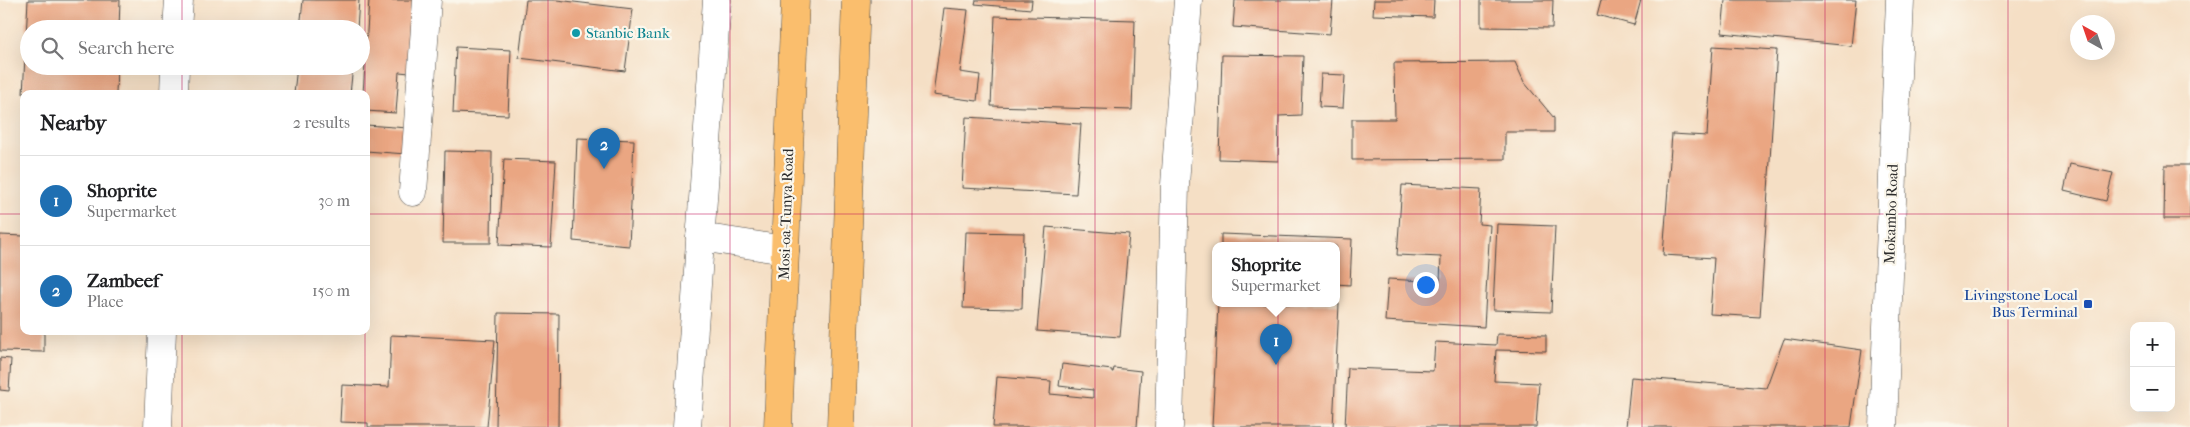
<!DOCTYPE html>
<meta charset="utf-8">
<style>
:root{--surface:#fff;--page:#f6f6f6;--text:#202124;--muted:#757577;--line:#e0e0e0;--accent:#1f6fb2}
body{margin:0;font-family:"IM FELL French Canon",serif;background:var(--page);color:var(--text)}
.controls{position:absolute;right:15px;bottom:15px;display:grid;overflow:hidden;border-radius:10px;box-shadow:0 5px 20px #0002}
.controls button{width:45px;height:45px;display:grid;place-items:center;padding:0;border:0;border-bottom:1px solid var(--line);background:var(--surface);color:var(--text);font:25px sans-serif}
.compass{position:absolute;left:2070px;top:15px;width:45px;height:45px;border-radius:50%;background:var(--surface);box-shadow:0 5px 20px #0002;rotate:320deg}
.you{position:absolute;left:1425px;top:284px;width:18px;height:18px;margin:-12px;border:4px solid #fff;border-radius:50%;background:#1a73e8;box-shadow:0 0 0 8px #1a73e833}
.badge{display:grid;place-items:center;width:32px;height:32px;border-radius:50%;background:var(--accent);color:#fff;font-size:16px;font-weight:700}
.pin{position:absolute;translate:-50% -41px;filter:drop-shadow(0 1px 2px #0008)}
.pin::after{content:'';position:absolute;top:26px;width:18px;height:15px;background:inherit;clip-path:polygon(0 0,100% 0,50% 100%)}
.popup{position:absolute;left:1212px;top:242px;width:128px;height:65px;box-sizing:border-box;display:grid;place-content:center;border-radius:10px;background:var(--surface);filter:drop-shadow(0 1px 4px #0005);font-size:16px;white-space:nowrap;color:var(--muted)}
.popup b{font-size:19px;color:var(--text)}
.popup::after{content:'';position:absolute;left:50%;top:100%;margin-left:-10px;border:10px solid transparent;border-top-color:var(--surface)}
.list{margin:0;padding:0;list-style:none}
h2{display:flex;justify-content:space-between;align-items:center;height:65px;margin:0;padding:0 20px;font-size:21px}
h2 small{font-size:16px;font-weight:400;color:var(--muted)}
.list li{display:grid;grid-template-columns:32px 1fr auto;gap:15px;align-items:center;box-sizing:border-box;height:90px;padding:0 20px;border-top:1px solid var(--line)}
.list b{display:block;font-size:19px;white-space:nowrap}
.list p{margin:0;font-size:16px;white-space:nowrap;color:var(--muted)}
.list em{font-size:16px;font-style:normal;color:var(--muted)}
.icon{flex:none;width:28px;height:28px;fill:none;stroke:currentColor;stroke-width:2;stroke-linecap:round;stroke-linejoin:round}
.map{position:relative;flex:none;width:2190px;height:427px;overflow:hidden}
.search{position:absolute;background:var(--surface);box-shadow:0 5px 20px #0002;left:20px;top:20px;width:350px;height:55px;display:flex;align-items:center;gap:12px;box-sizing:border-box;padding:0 18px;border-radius:28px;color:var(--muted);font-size:19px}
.panel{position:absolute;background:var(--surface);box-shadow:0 5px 20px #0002;left:20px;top:90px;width:350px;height:245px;border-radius:10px}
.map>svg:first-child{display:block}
.building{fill:#eaa682}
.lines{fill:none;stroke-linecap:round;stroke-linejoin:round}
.minor-casing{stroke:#494642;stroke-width:29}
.highway-casing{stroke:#494642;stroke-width:29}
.minor{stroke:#fff;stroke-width:28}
.highway{stroke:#fabe6d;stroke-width:28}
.grid{fill:none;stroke:#c2185b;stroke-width:1;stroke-opacity:0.55}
.culture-dot{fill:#0f9aa8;stroke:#fbf7ec;stroke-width:2}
.transit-dot{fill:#1a4fb4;stroke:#fbf7ec;stroke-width:2}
.labels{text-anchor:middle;stroke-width:4.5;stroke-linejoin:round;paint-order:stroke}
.culture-label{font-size:15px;fill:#0d838f;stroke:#fbf7ec;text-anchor:start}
.street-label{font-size:15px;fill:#2b2b2b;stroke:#fbf7ec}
.transit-label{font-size:15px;fill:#164399;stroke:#fbf7ec;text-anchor:end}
</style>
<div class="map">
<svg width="2190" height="427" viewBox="0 0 2190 427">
<rect width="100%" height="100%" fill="#fbf7ec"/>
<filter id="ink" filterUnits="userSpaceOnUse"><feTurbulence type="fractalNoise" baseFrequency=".02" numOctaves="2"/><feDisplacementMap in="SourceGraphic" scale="10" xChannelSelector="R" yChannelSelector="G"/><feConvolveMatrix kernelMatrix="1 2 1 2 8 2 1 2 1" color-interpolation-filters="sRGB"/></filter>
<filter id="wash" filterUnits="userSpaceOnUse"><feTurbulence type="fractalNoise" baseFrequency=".0096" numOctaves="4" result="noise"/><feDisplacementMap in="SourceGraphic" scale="20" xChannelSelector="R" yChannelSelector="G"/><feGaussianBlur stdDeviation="1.12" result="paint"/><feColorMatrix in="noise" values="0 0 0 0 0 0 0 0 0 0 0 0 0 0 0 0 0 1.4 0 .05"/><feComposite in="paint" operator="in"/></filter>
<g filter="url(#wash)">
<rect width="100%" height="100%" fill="#f5dfc5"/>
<g id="blocks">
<g class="building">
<path d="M 28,0 L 120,0 L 119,29 L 29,29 L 29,66 L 117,66 L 116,94 L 23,94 Z"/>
<path d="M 303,0 L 359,0 L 357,29 L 300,29 Z"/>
<path d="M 369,0 L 414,0 L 410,73 L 399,72 L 396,113 L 366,111 L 366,94 L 363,94 Z"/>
<path d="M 526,0 L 557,0 L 633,9 L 625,71 L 519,58 Z"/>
<path d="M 976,0 L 1032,0 L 1031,9 L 975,4 Z"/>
<path d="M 1235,0 L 1333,0 L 1330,34 L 1233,27 Z"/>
<path d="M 1374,0 L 1434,0 L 1433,17 L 1373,15 Z"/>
<path d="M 1481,0 L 1553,0 L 1552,28 L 1481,27 Z"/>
<path d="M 1601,0 L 1641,0 L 1634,25 L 1597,15 Z"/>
<path d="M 1725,0 L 1856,0 L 1851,46 L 1722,33 Z"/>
<path d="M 944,8 L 968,10 L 960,72 L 980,75 L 977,101 L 933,95 Z"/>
<path d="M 995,16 L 1135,20 L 1132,110 L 991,106 Z"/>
<path d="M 1713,46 L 1777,50 L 1760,317 L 1710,314 L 1714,258 L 1663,255 L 1672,134 L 1707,136 Z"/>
<path d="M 456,47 L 511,50 L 508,115 L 453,113 Z"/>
<path d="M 1222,55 L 1303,56 L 1301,115 L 1279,116 L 1278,161 L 1219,159 Z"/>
<path d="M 1515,62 L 1524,82 L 1554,118 L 1554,132 L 1505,132 L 1505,159 L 1352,160 L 1352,119 L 1395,119 L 1394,63 Z"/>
<path d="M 297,66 L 353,66 L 350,94 L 294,94 Z"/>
<path d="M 1321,74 L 1345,75 L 1343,108 L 1319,107 Z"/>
<path d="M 966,117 L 1081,124 L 1076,194 L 962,188 Z"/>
<path d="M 366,125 L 408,128 L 406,154 L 366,151 Z"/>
<path d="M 577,138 L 634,140 L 629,246 L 573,241 Z"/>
<path d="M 445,151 L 492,152 L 491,243 L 443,243 Z"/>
<path d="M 504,159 L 556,161 L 551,247 L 499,245 Z"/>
<path d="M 2070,164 L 2113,173 L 2106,201 L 2064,191 Z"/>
<path d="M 2165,165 L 2190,165 L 2190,219 L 2164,219 Z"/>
<path d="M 1402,185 L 1481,189 L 1479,224 L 1490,225 L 1484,327 L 1385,321 L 1388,279 L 1440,282 L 1441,257 L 1397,255 Z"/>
<path d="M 1497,224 L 1555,226 L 1551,312 L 1493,310 Z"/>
<path d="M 1046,227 L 1129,234 L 1120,337 L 1037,331 Z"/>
<path d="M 966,232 L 1024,233 L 1022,309 L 963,308 Z"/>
<path d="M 1221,234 L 1352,239 L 1350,285 L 1336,284 L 1336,246 L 1221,246 Z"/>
<path d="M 0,235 L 24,236 L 24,331 L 44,331 L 44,352 L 0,351 Z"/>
<path d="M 1218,304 L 1339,304 L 1333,427 L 1212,427 Z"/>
<path d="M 498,313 L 559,314 L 558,427 L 496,427 Z"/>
<path d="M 1497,334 L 1546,335 L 1546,351 L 1496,350 L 1494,381 L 1539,383 L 1536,427 L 1345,427 L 1348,368 L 1433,371 L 1435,342 L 1496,345 Z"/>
<path d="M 391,335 L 495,340 L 487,427 L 368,427 L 368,423 L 340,422 L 342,385 L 389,387 Z"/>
<path d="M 1784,339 L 1862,350 L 1851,427 L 1626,427 L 1631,377 L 1766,388 Z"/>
<path d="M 0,358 L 11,359 L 9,391 L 0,390 Z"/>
<path d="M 1062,364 L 1112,370 L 1112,372 L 1113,372 L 1114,368 L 1141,371 L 1137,427 L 993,427 L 997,377 L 1051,381 L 1050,394 L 1093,398 L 1093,390 L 1059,386 Z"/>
</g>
</g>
</g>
<g filter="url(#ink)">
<use href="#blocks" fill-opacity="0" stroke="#494642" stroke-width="1"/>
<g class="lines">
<defs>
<g id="minor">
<path d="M 177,29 L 179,0"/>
<path d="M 174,94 L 175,66"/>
<path d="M 413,192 L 427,0"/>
<path d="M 700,237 L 785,250"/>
<path d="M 158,427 L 162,331"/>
<path d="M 687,427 L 717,0"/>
<path d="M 1169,427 L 1175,185 L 1188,0"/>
<path d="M 1883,427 L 1900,0"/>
</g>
<g id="highway">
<path d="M 778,427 L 795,0"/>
<path d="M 841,427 L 856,0"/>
</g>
</defs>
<use href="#minor" class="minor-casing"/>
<use href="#highway" class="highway-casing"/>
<use href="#minor" class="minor"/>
<use href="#highway" class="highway"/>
</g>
</g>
<path class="grid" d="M 182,0 L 182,29M 365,0 L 365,94M 548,0 L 548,427M 730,0 L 730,427M 912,0 L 912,427M 1095,0 L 1095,427M 1278,0 L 1278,427M 1460,0 L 1460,427M 1642,0 L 1642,427M 1825,0 L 1825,427M 2008,0 L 2008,427M 182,66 L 182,94M 0,214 L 24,214M 366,214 L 2190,214M 182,331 L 182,427M 365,331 L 365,427"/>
<circle class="culture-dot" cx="576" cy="33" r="5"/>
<rect class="transit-dot" x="2083" y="299" width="10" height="10" rx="2.5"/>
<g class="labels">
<g class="culture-label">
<text x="586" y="38">Stanbic Bank</text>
</g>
<g class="street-label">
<text transform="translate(786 214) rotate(-88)" y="5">Mosi-oa-Tunya Road</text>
<text transform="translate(1891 214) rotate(-88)" y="5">Mokambo Road</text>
</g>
<g class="transit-label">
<text x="2078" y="300">Livingstone Local<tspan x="2078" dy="17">Bus Terminal</tspan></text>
</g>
</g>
</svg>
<div class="controls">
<button>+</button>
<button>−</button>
</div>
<svg class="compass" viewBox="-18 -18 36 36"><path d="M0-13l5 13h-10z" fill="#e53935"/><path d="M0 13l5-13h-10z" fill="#757577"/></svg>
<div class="you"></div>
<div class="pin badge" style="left:1276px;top:365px">1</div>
<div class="popup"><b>Shoprite</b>Supermarket</div>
<div class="pin badge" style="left:604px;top:169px">2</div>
<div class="search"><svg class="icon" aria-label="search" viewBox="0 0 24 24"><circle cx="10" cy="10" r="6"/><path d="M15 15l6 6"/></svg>Search here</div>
<section class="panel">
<h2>Nearby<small>2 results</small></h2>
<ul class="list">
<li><span class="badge">1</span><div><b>Shoprite</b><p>Supermarket</p></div><em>30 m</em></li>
<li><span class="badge">2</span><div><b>Zambeef</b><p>Place</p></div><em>150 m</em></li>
</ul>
</section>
</div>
